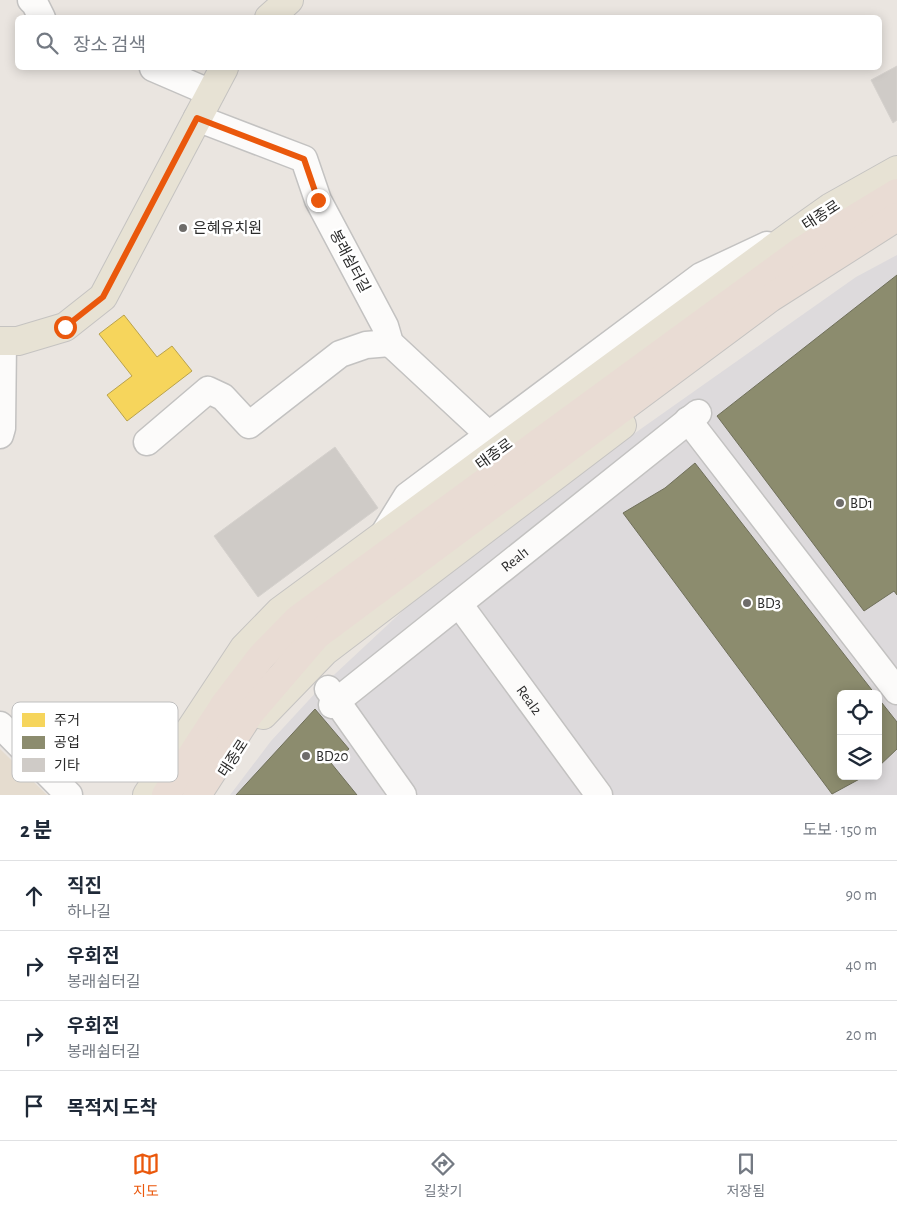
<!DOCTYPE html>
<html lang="ko">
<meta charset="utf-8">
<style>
:root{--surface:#fff;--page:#f2f2f3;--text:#1f2937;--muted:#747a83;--line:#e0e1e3;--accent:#ea580c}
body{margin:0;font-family:"Alegreya Sans","Noto Sans KR",sans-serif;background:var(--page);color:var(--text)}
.controls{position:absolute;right:15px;bottom:15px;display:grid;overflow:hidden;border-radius:8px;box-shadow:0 2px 12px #0003}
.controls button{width:45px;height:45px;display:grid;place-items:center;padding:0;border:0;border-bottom:1px solid var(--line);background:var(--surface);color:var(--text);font:25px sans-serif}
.stop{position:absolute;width:15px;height:15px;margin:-11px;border:4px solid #ea580c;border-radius:50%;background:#fff}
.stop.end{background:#ea580c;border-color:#fff;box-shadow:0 1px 5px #0008}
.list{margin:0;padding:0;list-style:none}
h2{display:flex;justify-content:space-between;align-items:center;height:65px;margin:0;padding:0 20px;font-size:21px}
h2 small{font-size:16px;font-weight:400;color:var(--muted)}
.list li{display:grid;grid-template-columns:32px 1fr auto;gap:15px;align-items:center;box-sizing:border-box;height:70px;padding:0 20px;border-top:1px solid var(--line)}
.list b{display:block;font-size:19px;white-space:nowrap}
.list p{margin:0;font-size:16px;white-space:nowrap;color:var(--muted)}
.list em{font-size:16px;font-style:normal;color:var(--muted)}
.icon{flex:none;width:28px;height:28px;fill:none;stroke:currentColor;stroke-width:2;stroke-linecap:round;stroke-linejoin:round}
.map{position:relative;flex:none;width:897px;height:795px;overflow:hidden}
.search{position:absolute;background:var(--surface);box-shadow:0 2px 12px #0003;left:15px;right:15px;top:15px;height:55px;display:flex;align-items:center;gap:12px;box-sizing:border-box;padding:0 18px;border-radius:8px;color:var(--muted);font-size:19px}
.sheet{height:345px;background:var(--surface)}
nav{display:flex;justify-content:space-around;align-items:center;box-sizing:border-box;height:70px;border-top:1px solid var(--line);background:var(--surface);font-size:14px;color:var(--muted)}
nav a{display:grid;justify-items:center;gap:2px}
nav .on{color:var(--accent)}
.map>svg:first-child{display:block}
.industrial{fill:#dddadc;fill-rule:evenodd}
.education{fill:#e5dccf}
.homes{fill:#f6d55c;stroke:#b9a24d}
.industry{fill:#8c8c6e;stroke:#6f6f5a}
.building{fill:#cfcbc7;stroke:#d5d1cd}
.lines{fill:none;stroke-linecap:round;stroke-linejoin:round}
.minor-casing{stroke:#c3c2c1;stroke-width:29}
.major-casing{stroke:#c5c3c1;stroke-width:30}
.highway-casing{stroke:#c5c3c1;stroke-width:30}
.minor{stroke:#fcfbfa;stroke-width:26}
.major{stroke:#e7e2d4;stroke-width:28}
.highway{stroke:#e9dcd4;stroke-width:28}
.route{stroke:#ea580c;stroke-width:6}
.poi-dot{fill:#6e6c6a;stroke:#fff;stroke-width:2}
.labels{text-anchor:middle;stroke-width:5;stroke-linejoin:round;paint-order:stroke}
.street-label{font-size:15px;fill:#2b2b2b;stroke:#fff}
.poi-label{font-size:15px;fill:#2b2b2b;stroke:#fff;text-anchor:start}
.key{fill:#fff;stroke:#bfbfbf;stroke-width:1}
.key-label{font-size:14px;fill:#2b2b2b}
</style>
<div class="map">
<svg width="897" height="795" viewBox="0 0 897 795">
<rect width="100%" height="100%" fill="#eae5e0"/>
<path class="industrial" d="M 897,255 L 897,795 L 230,795 L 271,741 L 320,688 L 426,589 L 533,505 L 856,277 ZM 841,694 L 878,694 L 878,776 L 841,776 Z"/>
<path class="education" d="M 0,749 L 47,795 L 0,795 Z"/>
<path class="homes" d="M 124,315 L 157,357 L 172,346 L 192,371 L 127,421 L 107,395 L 132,376 L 99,334 Z"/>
<g class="industry">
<path d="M 897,275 L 897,595 L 894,591 L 864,611 L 717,416 Z"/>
<path d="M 695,463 L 875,694 L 841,694 L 841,776 L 865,776 L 832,794 L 623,513 L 665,488 Z"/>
<path d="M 878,698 L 897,722 L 897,749 L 878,767 Z"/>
<path d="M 315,709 L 349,749 L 331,763 L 357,795 L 236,795 Z"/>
</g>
<g class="building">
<path d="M 897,66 L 897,120 L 893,123 L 871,80 Z"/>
<path d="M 335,447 L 378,508 L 258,597 L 214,536 Z"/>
</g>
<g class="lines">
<defs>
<g id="minor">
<path d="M 31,0 L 35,4 L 42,18"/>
<path d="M 153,68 L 211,93"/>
<path d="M 197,118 L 304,159 L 318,200 L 385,326 L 390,343 L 489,435"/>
<path d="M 688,420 L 897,691"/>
<path d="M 0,435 L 2,428 L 3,341"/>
<path d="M 147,442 L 208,390 L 223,397 L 249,425 L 340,354 L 366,345 L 390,343"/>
<path d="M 383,535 L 407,496 L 701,276 L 767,245"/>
<path id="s1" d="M 459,604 L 599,795"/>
<path d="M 328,689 L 403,795"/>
<path id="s2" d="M 332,705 L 698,413"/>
<path d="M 0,725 L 69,795"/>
</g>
<g id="major">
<path d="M 269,18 L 289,0"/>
<path d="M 0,341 L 18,341 L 65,327 L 103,297 L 224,68"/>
<path d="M 263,715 L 325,651 L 622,425"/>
<path d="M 147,795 L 244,648 L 280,611 L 797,231 L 831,207 L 897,170"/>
</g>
<g id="highway">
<path d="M 166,795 L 225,704 L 261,657 L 298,619 L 801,251 L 897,193"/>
<path d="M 197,795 L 250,713 L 317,635 L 770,298 L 897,217"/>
</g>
</defs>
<use href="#minor" class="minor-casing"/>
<use href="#major" class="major-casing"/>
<use href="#highway" class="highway-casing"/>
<use href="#minor" class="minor"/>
<use href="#major" class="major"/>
<use href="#highway" class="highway"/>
</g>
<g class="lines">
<path class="route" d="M 65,327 L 103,297 L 197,118 L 304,159 L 318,200"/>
</g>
<g class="poi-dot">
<circle cx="183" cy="228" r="5"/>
<circle cx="840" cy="503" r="5"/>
<circle cx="747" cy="603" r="5"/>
<circle cx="306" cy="756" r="5"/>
</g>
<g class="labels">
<g class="street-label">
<text transform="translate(821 215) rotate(-33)" y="5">태종로</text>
<text transform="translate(350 261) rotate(62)" y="5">봉래쉼터길</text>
<text transform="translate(494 454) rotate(-36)" y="5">태종로</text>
<text dy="5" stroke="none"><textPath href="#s2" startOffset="234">Real1</textPath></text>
<text dy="5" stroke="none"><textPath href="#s1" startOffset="119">Real2</textPath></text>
<text transform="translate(233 758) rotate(-57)" y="5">태종로</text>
</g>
<g class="poi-label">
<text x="193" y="233">은혜유치원</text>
<text x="850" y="508">BD1</text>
<text x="757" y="608">BD3</text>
<text x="316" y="761">BD20</text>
</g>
</g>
<rect x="12" y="702" width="166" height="80" rx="8" class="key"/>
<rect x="22" y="713" width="23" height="14" fill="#f6d55c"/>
<rect x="22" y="736" width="23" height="13" fill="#8c8c6e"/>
<rect x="22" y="758" width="23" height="14" fill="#cfcbc7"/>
<g class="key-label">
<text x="54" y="725">주거</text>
<text x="54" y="747">공업</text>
<text x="54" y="770">기타</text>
</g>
</svg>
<div class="controls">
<button><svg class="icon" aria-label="locate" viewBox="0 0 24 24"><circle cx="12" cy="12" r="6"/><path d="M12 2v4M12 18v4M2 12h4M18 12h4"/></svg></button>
<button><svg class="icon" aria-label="layers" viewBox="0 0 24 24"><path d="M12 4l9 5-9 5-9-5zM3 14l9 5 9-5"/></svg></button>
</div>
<div class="stop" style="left:65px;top:327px"></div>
<div class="stop end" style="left:318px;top:200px"></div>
<div class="search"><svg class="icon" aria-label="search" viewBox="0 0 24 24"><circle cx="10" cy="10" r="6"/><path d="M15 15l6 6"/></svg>장소 검색</div>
</div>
<section class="sheet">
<h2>2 분<small>도보 · 150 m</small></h2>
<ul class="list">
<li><svg class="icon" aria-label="ahead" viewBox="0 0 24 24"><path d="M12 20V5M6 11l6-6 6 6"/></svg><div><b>직진</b><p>하나길</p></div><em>90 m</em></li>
<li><svg class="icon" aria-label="right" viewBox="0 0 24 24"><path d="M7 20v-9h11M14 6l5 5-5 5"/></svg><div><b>우회전</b><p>봉래쉼터길</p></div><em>40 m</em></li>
<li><svg class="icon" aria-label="right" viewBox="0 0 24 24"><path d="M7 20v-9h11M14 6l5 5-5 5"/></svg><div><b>우회전</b><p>봉래쉼터길</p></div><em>20 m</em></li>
<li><svg class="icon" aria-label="arrive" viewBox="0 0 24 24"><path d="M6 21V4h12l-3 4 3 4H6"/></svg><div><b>목적지 도착</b></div></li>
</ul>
</section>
<nav>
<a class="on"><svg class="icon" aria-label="map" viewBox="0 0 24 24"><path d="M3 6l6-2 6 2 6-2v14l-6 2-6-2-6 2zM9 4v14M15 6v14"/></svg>지도</a>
<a><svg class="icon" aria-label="directions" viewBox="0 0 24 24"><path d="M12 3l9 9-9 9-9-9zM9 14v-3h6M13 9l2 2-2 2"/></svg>길찾기</a>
<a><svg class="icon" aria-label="saved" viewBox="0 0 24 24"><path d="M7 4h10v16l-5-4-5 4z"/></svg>저장됨</a>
</nav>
